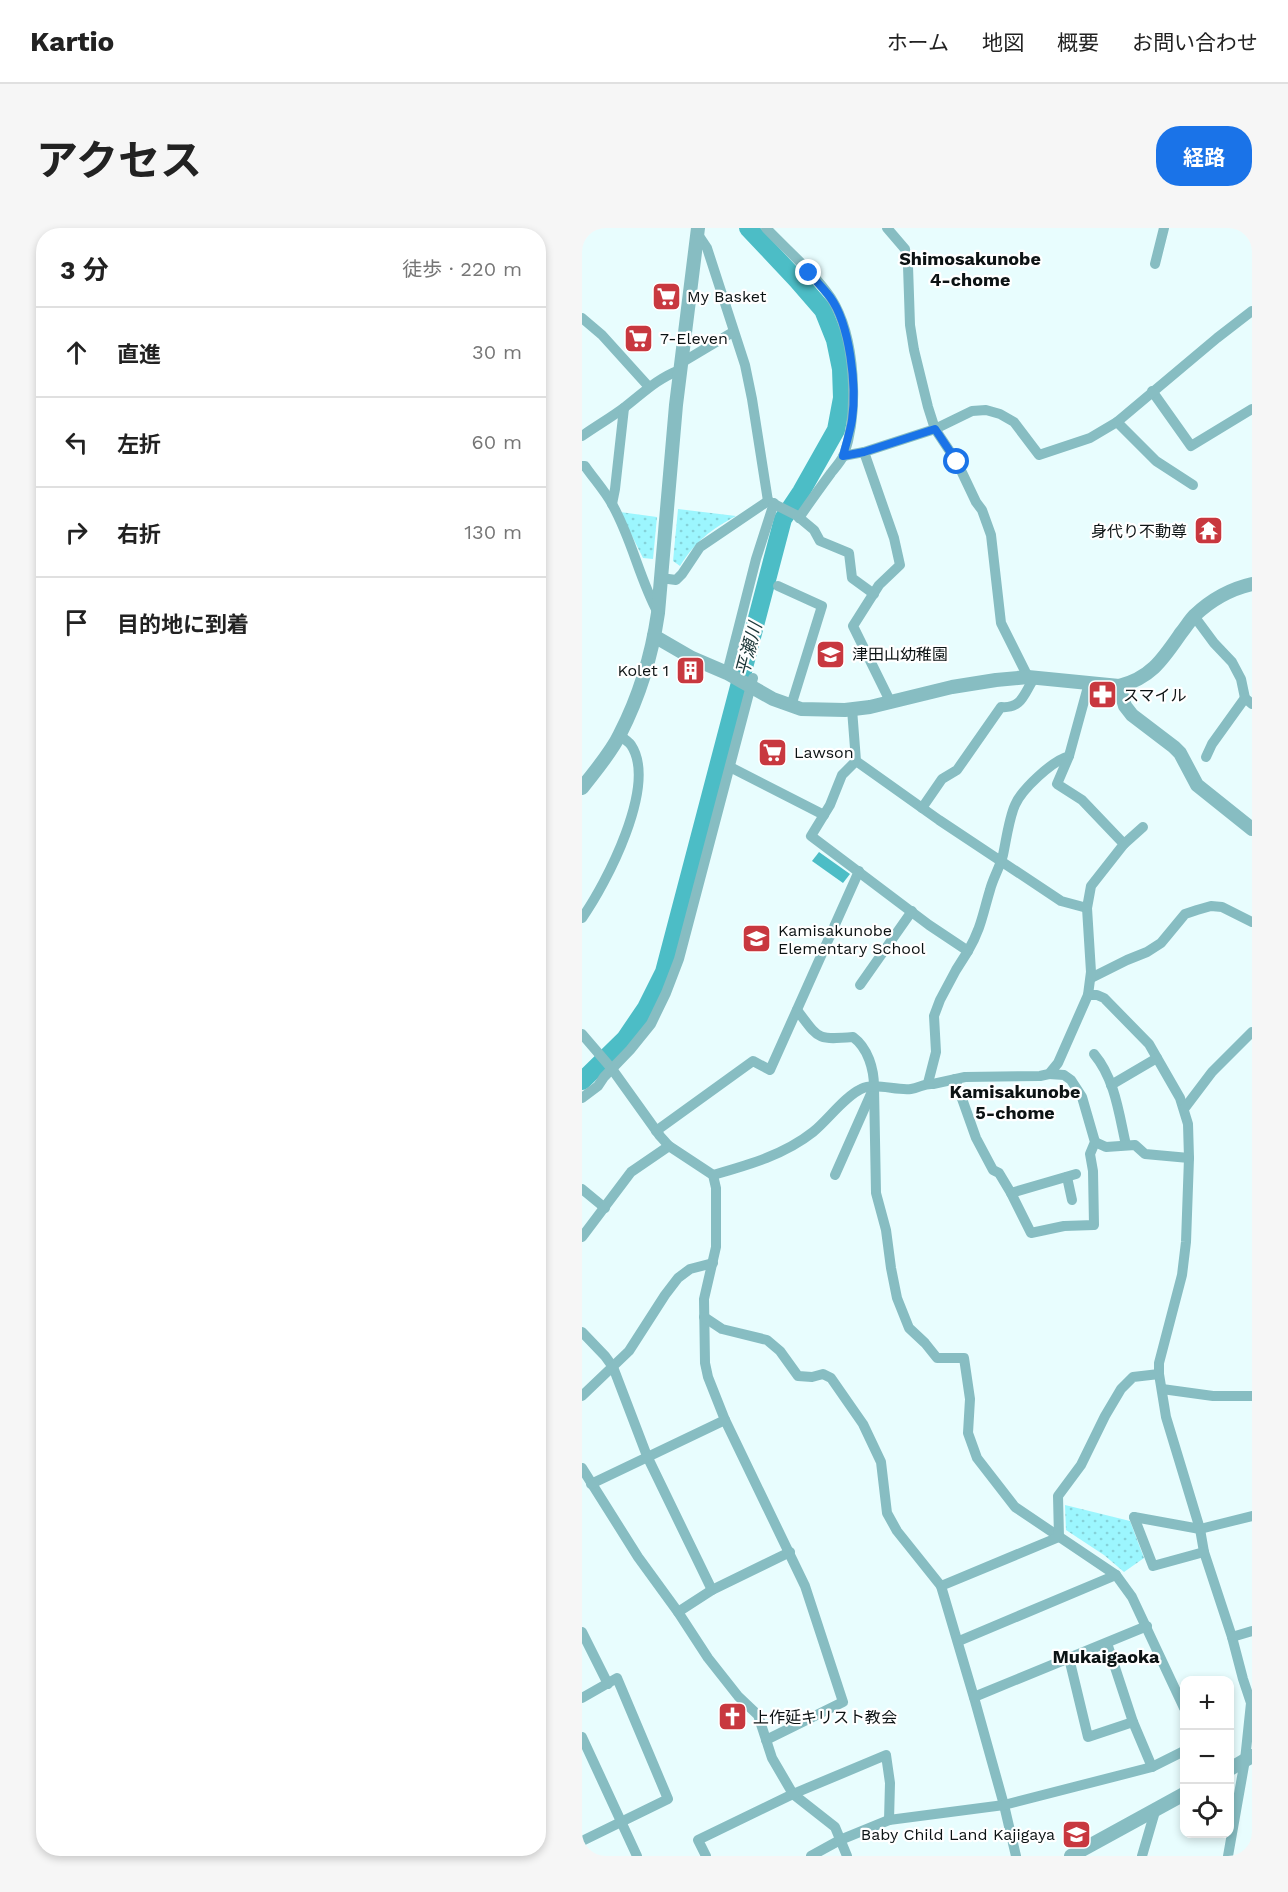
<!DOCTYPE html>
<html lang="ja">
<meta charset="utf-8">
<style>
:root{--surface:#fff;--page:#f6f6f6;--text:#222;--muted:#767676;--line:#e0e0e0;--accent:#1a73e8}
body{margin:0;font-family:"Work Sans","Noto Sans JP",sans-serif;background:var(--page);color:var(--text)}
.controls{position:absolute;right:18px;bottom:18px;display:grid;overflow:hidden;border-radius:12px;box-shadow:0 3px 9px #0003}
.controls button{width:54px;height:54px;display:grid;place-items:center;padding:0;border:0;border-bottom:2px solid var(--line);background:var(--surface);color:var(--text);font:30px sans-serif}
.stop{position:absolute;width:18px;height:18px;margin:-14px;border:4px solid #1a73e8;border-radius:50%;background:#fff}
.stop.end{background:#1a73e8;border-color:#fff;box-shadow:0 2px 6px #0008}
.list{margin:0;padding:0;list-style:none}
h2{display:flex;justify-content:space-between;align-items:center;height:78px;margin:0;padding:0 24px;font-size:26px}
h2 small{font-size:20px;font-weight:400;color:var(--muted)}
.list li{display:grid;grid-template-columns:39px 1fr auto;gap:18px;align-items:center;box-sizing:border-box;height:90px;padding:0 24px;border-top:2px solid var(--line)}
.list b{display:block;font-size:22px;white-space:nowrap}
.list em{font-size:20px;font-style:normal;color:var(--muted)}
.icon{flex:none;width:33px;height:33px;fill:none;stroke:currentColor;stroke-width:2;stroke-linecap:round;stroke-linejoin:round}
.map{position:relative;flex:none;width:670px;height:1628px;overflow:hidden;border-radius:24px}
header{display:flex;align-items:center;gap:36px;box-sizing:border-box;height:84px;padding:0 30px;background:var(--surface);border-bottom:2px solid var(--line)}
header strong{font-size:28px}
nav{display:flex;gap:33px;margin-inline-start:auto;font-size:21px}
.intro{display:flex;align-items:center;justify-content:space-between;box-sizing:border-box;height:144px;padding:0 36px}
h1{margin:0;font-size:42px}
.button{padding:15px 27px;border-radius:24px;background:var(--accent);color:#fff;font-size:21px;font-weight:700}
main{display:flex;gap:36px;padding:0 36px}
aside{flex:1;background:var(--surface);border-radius:24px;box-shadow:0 3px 9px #0003}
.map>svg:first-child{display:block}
.park{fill:url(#park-dots)}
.water{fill:#4cbdc6}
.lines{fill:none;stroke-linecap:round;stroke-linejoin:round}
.river{stroke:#4cbdc6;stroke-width:18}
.minor{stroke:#87bdc2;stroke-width:10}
.tertiary{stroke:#87bdc2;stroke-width:14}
.route{stroke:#1a73e8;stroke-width:8}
.labels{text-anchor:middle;stroke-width:4.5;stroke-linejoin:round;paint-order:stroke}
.poi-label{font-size:16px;fill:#0c1314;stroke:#fff;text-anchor:start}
.neighbourhood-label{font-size:18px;font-weight:bold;fill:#0c1314;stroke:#fff}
.water-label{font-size:18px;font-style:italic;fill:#1d3739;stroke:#fff}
</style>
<header>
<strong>Kartio</strong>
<nav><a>ホーム</a><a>地図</a><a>概要</a><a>お問い合わせ</a></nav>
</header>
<div class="intro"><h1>アクセス</h1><a class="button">経路</a></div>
<main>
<aside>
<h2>3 分<small>徒歩 · 220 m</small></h2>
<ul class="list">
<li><svg class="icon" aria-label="ahead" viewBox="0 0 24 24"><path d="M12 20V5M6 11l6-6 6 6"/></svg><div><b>直進</b></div><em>30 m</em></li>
<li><svg class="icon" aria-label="left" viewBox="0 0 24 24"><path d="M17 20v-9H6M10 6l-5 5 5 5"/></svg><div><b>左折</b></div><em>60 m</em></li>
<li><svg class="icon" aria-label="right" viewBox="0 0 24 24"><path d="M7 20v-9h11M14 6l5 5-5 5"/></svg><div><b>右折</b></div><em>130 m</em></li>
<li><svg class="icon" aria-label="arrive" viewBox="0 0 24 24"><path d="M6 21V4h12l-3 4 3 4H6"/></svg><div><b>目的地に到着</b></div></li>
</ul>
</aside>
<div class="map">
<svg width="670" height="1628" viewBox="0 0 670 1628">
<defs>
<pattern id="park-dots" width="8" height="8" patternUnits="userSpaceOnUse" patternTransform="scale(1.5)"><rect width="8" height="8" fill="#9cf6fe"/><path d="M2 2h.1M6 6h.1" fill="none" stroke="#85d2d9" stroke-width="1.8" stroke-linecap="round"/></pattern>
</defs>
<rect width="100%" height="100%" fill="#e8fdfe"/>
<g class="park">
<path d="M 96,281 L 154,288 C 128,302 114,313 98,338 L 91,333 Z"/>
<path d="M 38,284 L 75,289 L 71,331 L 61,330 Z"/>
<path d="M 483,1277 L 548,1293 L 562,1330 L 542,1344 L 522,1327 L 484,1302 Z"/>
</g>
<path class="water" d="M 237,624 L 268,646 L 261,655 L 230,633 Z"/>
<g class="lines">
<path class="river" d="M 0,853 L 43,811 L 64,780 L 82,744 L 201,291 L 219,264 L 254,202 L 260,170 L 259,141 L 253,112 L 241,82 L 215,52 L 166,0"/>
<g class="minor">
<path d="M 184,0 C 204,21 233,46 249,70 C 274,109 277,184 262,227 C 259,233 253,240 249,245 C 238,260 227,275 217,290"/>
<path d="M 305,0 L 323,21 L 326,38 L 328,97 L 332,122 L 346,179 L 353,201 L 375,234 L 394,274 L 400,282 L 409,307 L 419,395 L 446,449"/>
<path d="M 115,5 L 125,20 L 163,137 L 170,171 L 186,273"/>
<path d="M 573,36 L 582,0"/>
<path d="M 0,90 L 20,107 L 67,159"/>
<path d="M 99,135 L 151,104"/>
<path d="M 570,163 L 609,218 L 670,181"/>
<path d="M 535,194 L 574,233 L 611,257"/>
<path d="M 0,208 C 14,198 30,189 43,179 C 61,165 76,150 98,142"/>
<path d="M 282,224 L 312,310 L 318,337 L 297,357 L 271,398 L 308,473"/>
<path d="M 261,228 L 282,224 L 353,201 L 390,183 L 404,182 L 418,186 L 432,194 L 457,227 L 508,210 L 535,194 L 635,110 L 670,83"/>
<path d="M 0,238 L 3,238 C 12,251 23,263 30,276 C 50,311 57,350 76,385"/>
<path d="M 186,273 L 214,287 L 232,302 L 238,313 L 267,325 L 270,350 L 292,366"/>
<path d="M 30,276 L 33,261 L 42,180"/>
<path d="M 79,350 L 94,352 L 100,346 L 118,319 L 186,273"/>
<path d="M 196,358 L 240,378 L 209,478"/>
<path d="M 612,388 L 632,415 L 650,434 L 659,451 L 663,470 L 670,476"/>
<path d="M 145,445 L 174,331 L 192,275"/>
<path d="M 270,481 L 274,533 L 357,592 L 479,673 L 505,680"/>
<path d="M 624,529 L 630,516 L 663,470"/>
<path d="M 274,533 L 260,547 L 248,577 L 229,608 L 347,697 L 386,723 C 399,701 401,685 408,662 C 411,650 418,639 421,627 C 424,613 427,590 433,577 C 440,561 470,533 487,528 L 507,455"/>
<path d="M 148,539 L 242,587"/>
<path d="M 340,580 L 360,551 L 375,542 L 419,479 C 441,481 442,464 453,449"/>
<path d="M 542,616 L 561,599"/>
<path d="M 0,690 C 24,656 76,557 49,517 C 46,513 41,510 38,508"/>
<path d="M 509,750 L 545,732 L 565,724 L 579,715 L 603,686 L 615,682 L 629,678 L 640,679 L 670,694"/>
<path d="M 278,757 L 330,683"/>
<path d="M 506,767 L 515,767 L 522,770 L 567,816 L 598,870 L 606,896 L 607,930 L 604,1014 L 600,1047 L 577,1135 L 577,1146 L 584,1189 L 618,1301 L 622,1324 L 650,1409 L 661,1451 L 669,1475 L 663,1532 L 646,1628"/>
<path d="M 215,782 C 237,811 234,812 271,809 C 286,820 292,841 292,859 L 253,947"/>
<path d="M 0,806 L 30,841 L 78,908 L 87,918 L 131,947 L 134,960 L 134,1019 L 122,1071 L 123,1135 L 126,1149 L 143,1192 L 223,1358 L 261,1474 L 184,1512"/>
<path d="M 512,826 C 533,851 537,886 544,917"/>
<path d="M 373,851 L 394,910 L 411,942 L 417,945 L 429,965 L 449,1005 L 482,998 L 512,997 L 511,943 L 508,926 L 513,914 L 500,869 L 489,852 L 482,847 L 467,846"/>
<path d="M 346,855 L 354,824 L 352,788 L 358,772 L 374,742 L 386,723"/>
<path d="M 529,857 L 575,830"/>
<path d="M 292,859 L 294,965 L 304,1002 L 309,1040 L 315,1070 L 327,1100 L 343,1115 L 355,1130 L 382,1130 L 388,1171 L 386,1205 L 395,1230 L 433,1279 L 534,1347 L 550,1369 L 602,1480"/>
<path d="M 0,870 L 16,858 L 22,849 L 48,822 L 69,796 L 84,765 L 97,731 L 171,450"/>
<path d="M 602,881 L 630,844 L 670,804"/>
<path d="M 74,903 L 171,833 L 188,842 L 277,643"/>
<path d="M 513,914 L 524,919 L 553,917 L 563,926 L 607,930"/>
<path d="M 131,947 C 166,937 202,927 231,904 C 246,892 262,869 279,861 C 293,854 314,863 329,861 C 337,860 343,855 351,856 L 383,849 L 458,848 L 467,846 L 476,835 L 506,767 L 509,744 L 505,680 L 509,658 L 542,616 L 500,572 L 475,556 L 487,528"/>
<path d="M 485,949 L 490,972"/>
<path d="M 0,961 L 23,980"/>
<path d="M 429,965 L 494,946"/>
<path d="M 0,1009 L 49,944 L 87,918"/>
<path d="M 122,1089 L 140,1101 L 185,1112 L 198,1123 L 216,1148 L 230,1149 L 241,1146 L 249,1150 L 281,1196 L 299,1234 L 305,1285 L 315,1303 L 359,1358 L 393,1473 L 422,1577 L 434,1628"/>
<path d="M 0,1104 L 23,1128 L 31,1139 L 65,1228 L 130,1362"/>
<path d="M 580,1161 L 631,1168 L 670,1168"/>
<path d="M 0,1168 L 47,1123 L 83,1067 L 96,1050 L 108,1041 L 131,1035"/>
<path d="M 0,1240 L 56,1329 L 96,1384 L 126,1430 L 156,1468 L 176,1487 L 190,1530 L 211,1566 L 253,1599 L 265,1628"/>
<path d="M 9,1256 L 143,1192"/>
<path d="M 552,1289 L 618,1301 L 670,1288"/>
<path d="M 552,1289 L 571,1338 L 622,1324"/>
<path d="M 359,1358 L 477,1309 L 476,1268 L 499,1237 L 523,1188 L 539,1161 L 551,1149 L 577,1146"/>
<path d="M 96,1384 L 130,1362 L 208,1324"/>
<path d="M 0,1404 L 26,1456"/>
<path d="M 650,1409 L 670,1403"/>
<path d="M 377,1413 L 534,1347"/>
<path d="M 525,1415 L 551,1494 L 570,1539"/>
<path d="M 487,1430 L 506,1509 L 551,1494"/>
<path d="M 392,1469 L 565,1398"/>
<path d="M 0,1470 L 35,1450 L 86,1571 L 0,1613"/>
<path d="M 0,1509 L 55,1628"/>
<path d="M 0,1625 L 1,1628"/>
<path d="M 124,1628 L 116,1612 L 211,1566 L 304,1527 L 308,1555 L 307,1592"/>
<path d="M 229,1628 L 258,1612 L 307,1592 L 422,1577 L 570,1539 L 602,1523"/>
<path d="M 560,1628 L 574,1580"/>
</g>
<g class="tertiary">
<path d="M 72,408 L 110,430 L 145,445 L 191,471 L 219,481 L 263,482 L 288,479 L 370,459 L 414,452 L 446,449 L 537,458 C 569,450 581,431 599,405 C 604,399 608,392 613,387 C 630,371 648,361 670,356"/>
<path d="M 537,458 L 543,478 L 550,487 L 592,519 L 598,525 L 615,557 L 670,601"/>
<path d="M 0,560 C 13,543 29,525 38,506 C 57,469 70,426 76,385 L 94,177 L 116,0"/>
<path d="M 648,1541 L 670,1528"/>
<path d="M 489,1628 L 602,1566"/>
</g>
</g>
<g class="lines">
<path class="route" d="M 227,45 C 234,53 242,61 248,69 C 268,96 275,159 270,192 C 268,204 264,216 261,228 L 282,224 L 353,201 L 375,234"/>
</g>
<defs>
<symbol id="supermarket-square" viewBox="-11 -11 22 22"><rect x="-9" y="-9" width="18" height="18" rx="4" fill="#c8383f" stroke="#fff"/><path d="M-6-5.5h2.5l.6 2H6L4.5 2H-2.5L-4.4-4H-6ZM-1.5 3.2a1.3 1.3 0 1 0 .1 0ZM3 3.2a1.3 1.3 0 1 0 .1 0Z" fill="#fff"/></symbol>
<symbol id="temple-square" viewBox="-11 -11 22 22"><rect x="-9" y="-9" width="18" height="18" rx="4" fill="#c8383f" stroke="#fff"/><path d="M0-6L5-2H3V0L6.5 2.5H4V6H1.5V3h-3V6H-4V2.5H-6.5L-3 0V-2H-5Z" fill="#fff"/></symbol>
<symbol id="school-square" viewBox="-11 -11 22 22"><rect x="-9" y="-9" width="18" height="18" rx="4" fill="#c8383f" stroke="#fff"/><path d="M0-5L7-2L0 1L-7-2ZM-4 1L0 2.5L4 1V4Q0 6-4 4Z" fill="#fff"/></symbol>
<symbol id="building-square" viewBox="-11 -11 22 22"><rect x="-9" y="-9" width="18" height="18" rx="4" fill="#c8383f" stroke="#fff"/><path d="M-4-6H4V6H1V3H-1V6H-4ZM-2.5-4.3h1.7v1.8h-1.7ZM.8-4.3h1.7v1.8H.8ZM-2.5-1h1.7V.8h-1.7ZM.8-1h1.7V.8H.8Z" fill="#fff"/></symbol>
<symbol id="pharmacy-square" viewBox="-11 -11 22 22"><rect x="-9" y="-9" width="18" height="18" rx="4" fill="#c8383f" stroke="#fff"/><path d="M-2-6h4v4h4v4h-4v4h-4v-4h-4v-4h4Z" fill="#fff"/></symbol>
<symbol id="church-square" viewBox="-11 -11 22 22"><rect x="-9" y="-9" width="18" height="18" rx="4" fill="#c8383f" stroke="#fff"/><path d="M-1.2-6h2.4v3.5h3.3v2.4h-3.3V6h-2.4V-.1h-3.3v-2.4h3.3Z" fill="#fff"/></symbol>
</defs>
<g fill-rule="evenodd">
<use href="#supermarket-square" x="68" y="52" width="33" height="33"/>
<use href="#supermarket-square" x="40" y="94" width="33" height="33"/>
<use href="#temple-square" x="610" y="286" width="33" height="33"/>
<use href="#school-square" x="232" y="410" width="33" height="33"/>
<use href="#building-square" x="92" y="426" width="33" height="33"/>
<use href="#pharmacy-square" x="504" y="450" width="33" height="33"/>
<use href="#supermarket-square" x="174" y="508" width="33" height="33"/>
<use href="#school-square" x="158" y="694" width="33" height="33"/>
<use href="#church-square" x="134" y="1472" width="33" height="33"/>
<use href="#school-square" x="478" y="1590" width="33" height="33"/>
</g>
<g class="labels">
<g class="poi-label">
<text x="105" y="74">My Basket</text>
<text x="78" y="116">7-Eleven</text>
<text x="605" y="309" text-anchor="end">身代り不動尊</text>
<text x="270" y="432">津田山幼稚園</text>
<text x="87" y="448" text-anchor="end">Kolet 1</text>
<text x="541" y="473">スマイル</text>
<text x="212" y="530">Lawson</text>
<text x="196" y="708">Kamisakunobe<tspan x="196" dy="18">Elementary School</tspan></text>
<text x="171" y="1495">上作延キリスト教会</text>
<text x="473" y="1612" text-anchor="end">Baby Child Land Kajigaya</text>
</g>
<g class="neighbourhood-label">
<text x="388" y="37">Shimosakunobe<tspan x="388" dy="21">4-chome</tspan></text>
<text x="433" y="870">Kamisakunobe<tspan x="433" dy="21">5-chome</tspan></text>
<text x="524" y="1435">Mukaigaoka</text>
</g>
<g class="water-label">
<text transform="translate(167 421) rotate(-75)" y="6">平瀬川</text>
</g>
</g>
</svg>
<div class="controls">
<button>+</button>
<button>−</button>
<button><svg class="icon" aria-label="locate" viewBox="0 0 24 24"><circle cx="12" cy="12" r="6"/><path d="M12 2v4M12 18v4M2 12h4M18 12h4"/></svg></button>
</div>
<div class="stop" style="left:375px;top:234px"></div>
<div class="stop end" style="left:227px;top:45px"></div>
</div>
</main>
